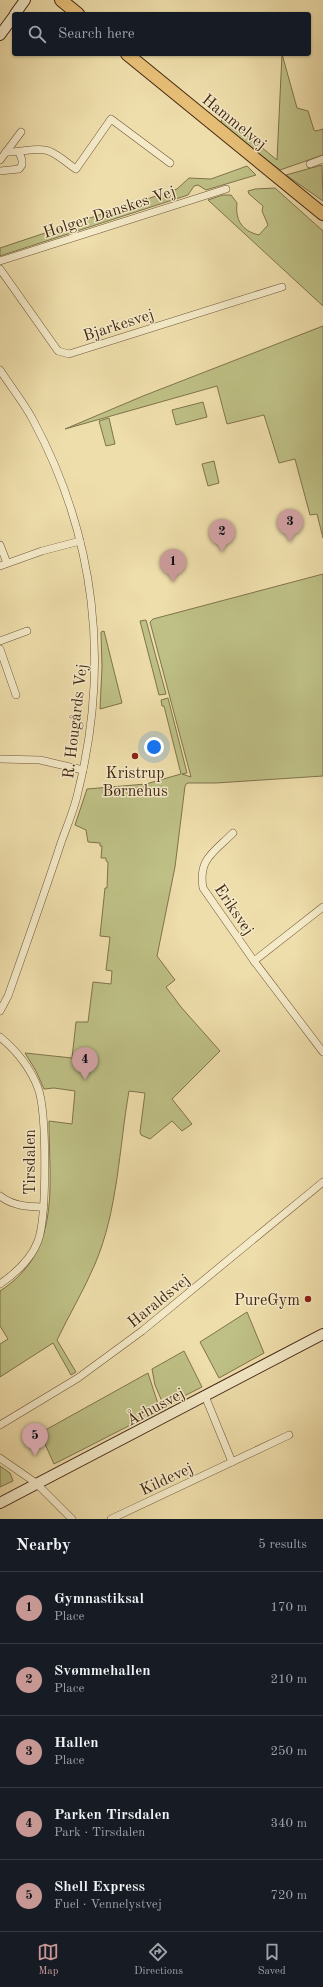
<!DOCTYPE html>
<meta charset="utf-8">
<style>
:root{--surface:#171b24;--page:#242831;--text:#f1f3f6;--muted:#9ea1a6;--line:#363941;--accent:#c59692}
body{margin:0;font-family:"Old Standard TT",serif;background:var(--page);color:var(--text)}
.you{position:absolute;left:154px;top:747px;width:14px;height:14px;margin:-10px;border:3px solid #fff;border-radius:50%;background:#1a73e8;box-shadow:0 0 0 6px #1a73e833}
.badge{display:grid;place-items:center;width:26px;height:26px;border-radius:50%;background:var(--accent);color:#111;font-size:13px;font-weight:700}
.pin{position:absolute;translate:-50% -33px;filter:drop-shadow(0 1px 2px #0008)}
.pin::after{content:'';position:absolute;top:21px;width:14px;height:12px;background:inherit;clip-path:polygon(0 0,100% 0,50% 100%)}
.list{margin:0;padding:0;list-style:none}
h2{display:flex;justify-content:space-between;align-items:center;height:52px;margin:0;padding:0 16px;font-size:17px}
h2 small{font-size:13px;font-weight:400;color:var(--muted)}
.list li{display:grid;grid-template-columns:26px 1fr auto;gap:12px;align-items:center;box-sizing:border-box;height:72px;padding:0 16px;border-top:1px solid var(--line)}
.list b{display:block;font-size:15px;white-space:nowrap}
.list p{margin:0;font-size:13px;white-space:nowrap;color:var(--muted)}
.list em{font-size:13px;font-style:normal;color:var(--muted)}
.icon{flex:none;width:22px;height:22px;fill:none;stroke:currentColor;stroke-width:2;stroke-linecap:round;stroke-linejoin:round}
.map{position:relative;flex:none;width:323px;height:1519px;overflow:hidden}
.search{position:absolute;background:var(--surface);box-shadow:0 1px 3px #0004;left:12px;right:12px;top:12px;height:44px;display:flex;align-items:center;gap:10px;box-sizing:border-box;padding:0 14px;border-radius:4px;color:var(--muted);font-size:15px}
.sheet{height:412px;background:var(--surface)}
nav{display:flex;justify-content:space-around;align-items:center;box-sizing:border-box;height:56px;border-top:1px solid var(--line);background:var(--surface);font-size:11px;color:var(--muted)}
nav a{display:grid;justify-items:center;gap:2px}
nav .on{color:var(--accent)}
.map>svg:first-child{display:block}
.green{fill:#bec085;stroke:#80734d}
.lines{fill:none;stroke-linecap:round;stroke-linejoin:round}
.street-casing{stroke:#6e543a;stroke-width:8}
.secondary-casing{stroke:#432615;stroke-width:12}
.highway-casing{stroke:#432615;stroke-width:14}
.street{stroke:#f4eac8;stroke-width:7}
.secondary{stroke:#f4eac8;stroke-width:10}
.highway{stroke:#e7bf76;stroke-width:12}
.poi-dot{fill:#8f2418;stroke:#f4eac8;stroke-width:1.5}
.labels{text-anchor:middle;stroke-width:3;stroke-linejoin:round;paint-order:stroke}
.street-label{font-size:16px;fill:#432615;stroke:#f4eac8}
.poi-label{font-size:16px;fill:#432615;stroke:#f4eac8}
</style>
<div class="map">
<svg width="323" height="1519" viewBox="0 0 323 1519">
<rect width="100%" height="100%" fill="#eedeab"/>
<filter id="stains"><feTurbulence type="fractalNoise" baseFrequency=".005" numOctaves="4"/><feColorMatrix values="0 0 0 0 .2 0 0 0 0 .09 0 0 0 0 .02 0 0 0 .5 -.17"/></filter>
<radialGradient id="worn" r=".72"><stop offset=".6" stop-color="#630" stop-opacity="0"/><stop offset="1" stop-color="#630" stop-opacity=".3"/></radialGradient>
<g class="green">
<path d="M 282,54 L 297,108 L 308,111 L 314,130 L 316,131 L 323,129 L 323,155 L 280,170 L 221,125 L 222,115 L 277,160 Z"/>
<path d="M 322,165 L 323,201 L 286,175 Z"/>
<path d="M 247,166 L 256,175 L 206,190 L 198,185 L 194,186 L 188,195 L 0,256 L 0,248 L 177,189 L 189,178 L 211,179 Z"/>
<path d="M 275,188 L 323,231 L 323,306 L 208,200 L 223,195 L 231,195 L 237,203 C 235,220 242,231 259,235 L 268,225 L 262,211 L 263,206 L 249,194 L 248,191 L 255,189 Z"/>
<path d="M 323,326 L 323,538 L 317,514 L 310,515 L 295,459 L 279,463 L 264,415 L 227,424 L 217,386 L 65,429 L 143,396 Z"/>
<path d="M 203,402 L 207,417 L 176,425 L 172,410 Z"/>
<path d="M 109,418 L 115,444 L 106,446 L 99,421 Z"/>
<path d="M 214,461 L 219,483 L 208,486 L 202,464 Z"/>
<path d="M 323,574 L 323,776 L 216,783 L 187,783 L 185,786 L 175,867 L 157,956 L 175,980 L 166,987 L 181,1007 L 220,1051 L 172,1099 L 192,1124 L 182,1131 L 172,1121 L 150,1139 L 141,1135 L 140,1132 L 145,1093 L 129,1091 C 119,1148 118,1210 95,1264 C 84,1290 69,1315 57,1340 L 76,1372 L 71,1375 L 53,1343 L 0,1377 L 0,1344 L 8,1339 L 0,1326 L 0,1291 C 62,1251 49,1185 49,1121 L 72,1124 L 75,1091 L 54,1088 L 44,1089 L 36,1071 L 25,1053 L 72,1058 L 76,1022 L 88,1022 L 93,982 L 111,984 L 112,971 L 106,970 L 110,937 L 100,936 L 105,888 L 107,888 L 108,862 L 106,861 L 106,858 L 101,858 L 102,846 L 100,846 L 100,843 L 88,842 L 86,830 L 75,825 L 87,789 L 146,784 L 181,774 L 164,706 L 162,706 L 161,700 L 168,698 L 187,773 L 182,774 L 191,777 L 150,622 L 153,619 Z"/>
<path d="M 146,620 L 166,694 L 159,695 L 140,621 Z"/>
<path d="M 104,631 L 122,703 L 100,709 L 102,667 L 101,632 Z"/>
<path d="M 247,1312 L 264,1353 L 219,1378 L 200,1342 Z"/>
<path d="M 184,1351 L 202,1387 L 164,1406 L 155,1385 L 152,1369 Z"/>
<path d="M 148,1373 L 160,1410 L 54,1464 L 40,1433 Z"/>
<path d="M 0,1466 L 10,1473 L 13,1481 L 0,1487 Z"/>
</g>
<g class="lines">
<defs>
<g id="street">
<path d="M 6,152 C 20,153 39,146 51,152 C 60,156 68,164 76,169 L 111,119 L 170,163"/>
<path d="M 0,160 L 21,132"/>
<path d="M 310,164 L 323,159"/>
<path d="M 0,171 L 19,169 L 22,165 L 22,160 L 19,152"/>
<path d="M 0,261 L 226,189"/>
<path d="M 0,269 L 58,351 L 69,354 L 282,287"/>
<path d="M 0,370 C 11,387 24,403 33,420 C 96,537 110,664 78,792 C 74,812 64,832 58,852 C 42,900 25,948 8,996 L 0,1011"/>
<path d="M 0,545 L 7,563"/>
<path d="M 0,566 L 42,551 L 80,541"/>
<path d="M 0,641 L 27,631"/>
<path d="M 0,649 L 16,695"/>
<path d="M 0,759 L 40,760 L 83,770"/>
<path d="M 233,833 C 214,852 198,859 203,888 L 254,961 L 323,1052"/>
<path d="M 254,961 L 323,907"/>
<path d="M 0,1037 C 17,1051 30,1067 38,1088 C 47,1112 47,1217 38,1241 C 31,1260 16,1273 0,1284"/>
<path d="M 0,1196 C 13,1206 28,1207 44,1207"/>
<path d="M 205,1396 L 232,1462"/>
<path d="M 0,1425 L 78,1378 L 142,1331 L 323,1182"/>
<path d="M 0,1458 L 36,1483 L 72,1519"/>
<path d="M 111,1519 L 289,1435"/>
</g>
<g id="secondary">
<path d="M 15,14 L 25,0"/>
<path d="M 0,35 L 14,16"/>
<path d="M 0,1503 L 323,1334"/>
</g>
<g id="highway">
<path d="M 61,0 L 78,14"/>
<path d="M 127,54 L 323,214"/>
</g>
</defs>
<use href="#street" class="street-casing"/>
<use href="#secondary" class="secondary-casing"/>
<use href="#highway" class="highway-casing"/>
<use href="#street" class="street"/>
<use href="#secondary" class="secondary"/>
<use href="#highway" class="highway"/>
</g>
<g class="poi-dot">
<circle cx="135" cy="756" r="4"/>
<circle cx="308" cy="1299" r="4"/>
</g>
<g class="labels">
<g class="street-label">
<text transform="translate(235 121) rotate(39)" y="6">Hammelvej</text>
<text transform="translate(109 211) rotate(-18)" y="6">Holger Danskes Vej</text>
<text transform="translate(118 324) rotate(-18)" y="6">Bjarkesvej</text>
<text transform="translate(74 721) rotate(-83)" y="6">R. Hougårds Vej</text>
<text transform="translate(235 909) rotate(56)" y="6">Eriksvej</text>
<text transform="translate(29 1162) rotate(-90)" y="6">Tirsdalen</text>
<text transform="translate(158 1300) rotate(-39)" y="6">Haraldsvej</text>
<text transform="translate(155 1406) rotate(-28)" y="6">Århusvej</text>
<text transform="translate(166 1478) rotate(-25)" y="6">Kildevej</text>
</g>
<g class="poi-label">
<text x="135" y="778">Kristrup<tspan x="135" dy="18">Børnehus</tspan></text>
<text x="300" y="1305" text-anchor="end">PureGym</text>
</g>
</g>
<rect width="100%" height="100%" filter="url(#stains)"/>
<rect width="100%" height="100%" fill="url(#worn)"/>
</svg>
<div class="you"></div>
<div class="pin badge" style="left:173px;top:582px">1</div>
<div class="pin badge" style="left:222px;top:552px">2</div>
<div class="pin badge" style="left:290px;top:542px">3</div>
<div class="pin badge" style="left:85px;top:1080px">4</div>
<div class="pin badge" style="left:35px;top:1456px">5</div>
<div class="search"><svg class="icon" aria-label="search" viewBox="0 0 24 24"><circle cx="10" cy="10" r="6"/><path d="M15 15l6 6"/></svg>Search here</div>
</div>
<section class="sheet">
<h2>Nearby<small>5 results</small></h2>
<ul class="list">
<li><span class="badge">1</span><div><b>Gymnastiksal</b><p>Place</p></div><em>170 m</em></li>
<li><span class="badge">2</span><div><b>Svømmehallen</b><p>Place</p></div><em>210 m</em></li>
<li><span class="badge">3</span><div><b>Hallen</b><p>Place</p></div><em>250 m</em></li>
<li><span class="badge">4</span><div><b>Parken Tirsdalen</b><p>Park · Tirsdalen</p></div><em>340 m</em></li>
<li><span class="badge">5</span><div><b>Shell Express</b><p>Fuel · Vennelystvej</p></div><em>720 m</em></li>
</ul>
</section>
<nav>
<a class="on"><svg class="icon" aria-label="map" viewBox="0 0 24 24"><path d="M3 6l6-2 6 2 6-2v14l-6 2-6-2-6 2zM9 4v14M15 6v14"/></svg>Map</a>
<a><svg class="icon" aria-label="directions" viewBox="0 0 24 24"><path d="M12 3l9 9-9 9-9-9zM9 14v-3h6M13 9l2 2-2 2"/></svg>Directions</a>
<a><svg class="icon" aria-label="saved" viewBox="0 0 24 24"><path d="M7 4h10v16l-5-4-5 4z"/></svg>Saved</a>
</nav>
